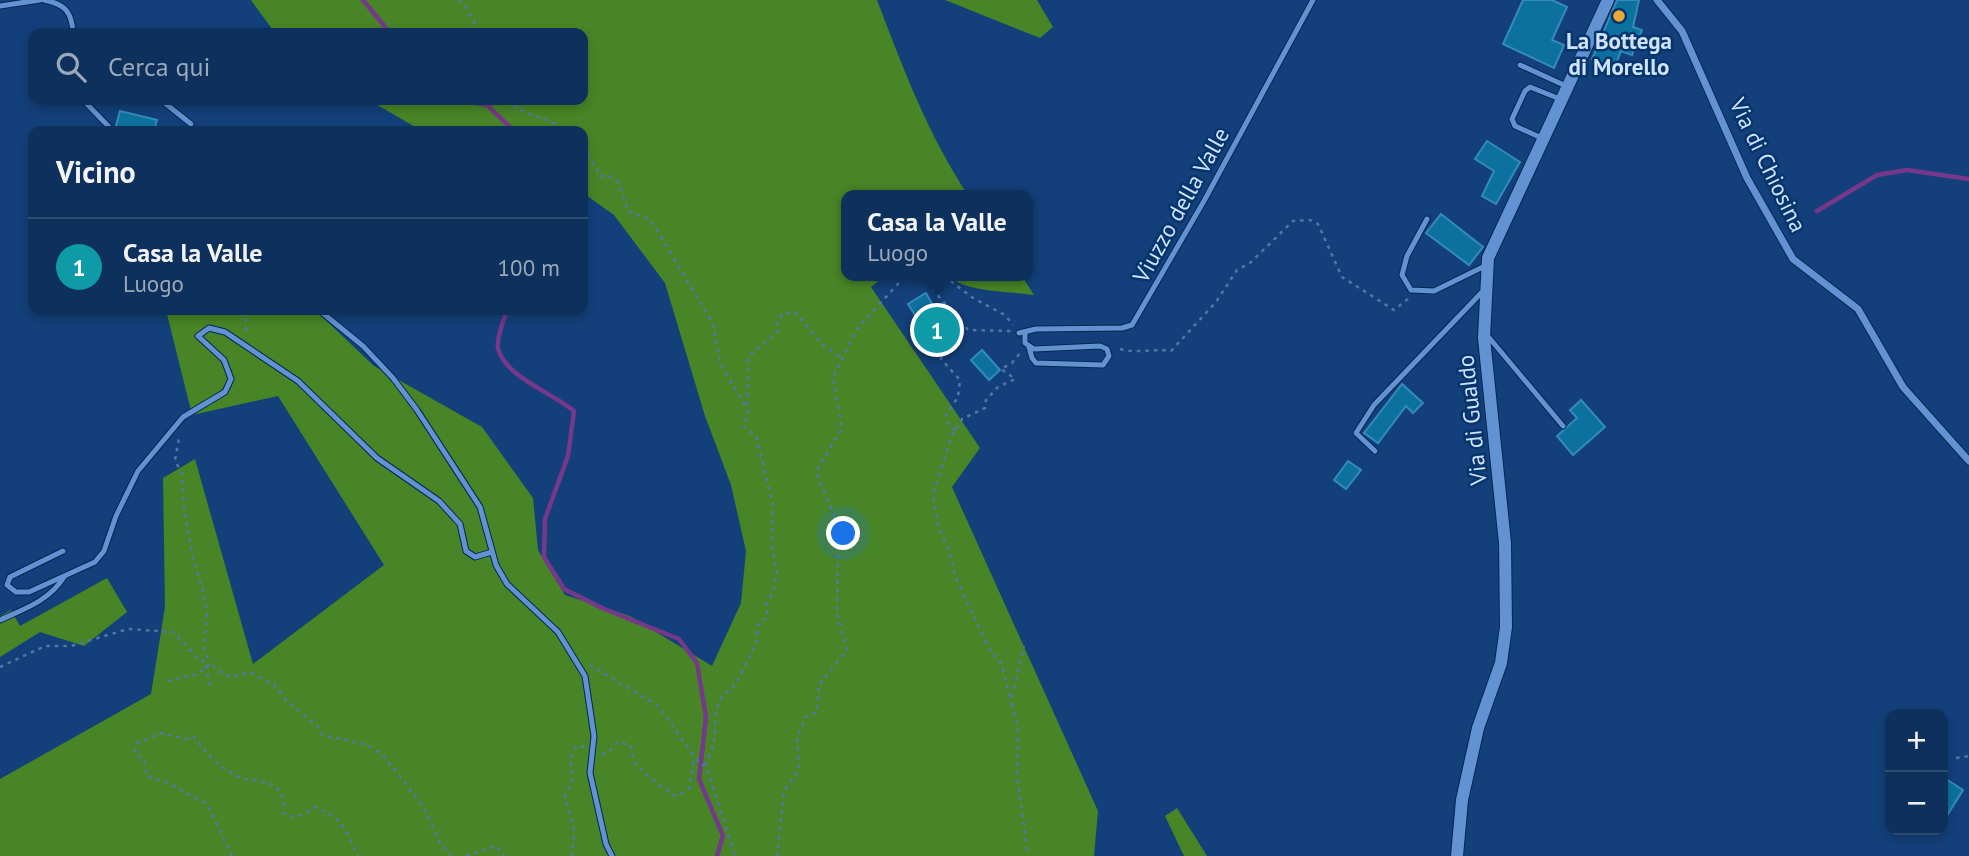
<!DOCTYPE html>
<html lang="it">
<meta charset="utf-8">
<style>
:root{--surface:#0e305c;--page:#173862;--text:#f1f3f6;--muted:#9ba9bb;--line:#2e4b72;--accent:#e69b98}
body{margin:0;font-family:"PT Sans",sans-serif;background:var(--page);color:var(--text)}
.controls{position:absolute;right:21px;bottom:21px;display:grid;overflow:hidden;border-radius:14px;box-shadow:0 4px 10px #0003}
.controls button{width:63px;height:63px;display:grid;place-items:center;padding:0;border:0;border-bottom:2px solid var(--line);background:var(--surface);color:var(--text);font:35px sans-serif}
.you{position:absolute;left:844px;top:534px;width:24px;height:24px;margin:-18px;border:5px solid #fff;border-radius:50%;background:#1a73e8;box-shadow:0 0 0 10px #1a73e833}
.badge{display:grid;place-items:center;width:46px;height:46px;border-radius:50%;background:var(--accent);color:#fff;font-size:23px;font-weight:700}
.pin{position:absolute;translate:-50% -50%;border:4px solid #fff;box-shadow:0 2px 7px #0006}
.popup{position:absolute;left:841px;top:190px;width:192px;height:91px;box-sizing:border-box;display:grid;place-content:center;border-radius:14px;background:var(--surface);filter:drop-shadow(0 2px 5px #0005);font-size:23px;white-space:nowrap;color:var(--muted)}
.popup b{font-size:26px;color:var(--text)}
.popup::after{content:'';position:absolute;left:50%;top:100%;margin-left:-14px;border:14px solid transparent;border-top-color:var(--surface)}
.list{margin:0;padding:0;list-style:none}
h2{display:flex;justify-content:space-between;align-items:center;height:91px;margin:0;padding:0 28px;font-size:30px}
h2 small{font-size:23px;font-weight:400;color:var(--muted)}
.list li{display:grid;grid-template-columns:46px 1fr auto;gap:21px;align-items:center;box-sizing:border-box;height:98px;padding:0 28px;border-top:2px solid var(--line)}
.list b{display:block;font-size:26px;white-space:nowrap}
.list p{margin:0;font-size:23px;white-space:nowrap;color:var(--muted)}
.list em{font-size:23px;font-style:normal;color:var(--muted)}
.icon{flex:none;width:38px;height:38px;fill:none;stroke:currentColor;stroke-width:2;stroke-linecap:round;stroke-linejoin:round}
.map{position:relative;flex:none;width:1969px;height:856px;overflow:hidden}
.search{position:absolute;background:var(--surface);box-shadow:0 4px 10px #0003;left:28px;top:28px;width:560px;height:77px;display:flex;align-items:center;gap:18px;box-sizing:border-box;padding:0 24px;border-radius:14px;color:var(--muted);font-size:26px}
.panel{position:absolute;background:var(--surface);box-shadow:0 4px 10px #0003;left:28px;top:126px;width:560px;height:189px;border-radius:14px}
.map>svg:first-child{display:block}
.forest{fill:#488526}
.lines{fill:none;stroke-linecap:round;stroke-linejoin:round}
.stream{stroke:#75388a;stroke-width:4.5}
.building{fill:#0d719f;stroke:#338bba;stroke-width:2}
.service-casing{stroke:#052751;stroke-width:7}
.minor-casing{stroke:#052751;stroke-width:9}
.tertiary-casing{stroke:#052751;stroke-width:14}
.path{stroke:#5277a6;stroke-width:2.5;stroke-dasharray:3.5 5;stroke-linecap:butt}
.service{stroke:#6392d2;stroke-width:5}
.minor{stroke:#6392d2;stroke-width:7}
.tertiary{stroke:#6392d2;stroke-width:12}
.poi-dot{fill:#eba939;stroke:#06356d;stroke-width:2.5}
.labels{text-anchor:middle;stroke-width:5;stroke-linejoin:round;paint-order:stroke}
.poi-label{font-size:23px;font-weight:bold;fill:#cfe3fe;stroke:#06356d}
.street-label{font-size:23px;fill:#cfe3fe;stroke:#06356d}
</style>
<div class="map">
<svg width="1969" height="856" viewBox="0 0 1969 856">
<rect width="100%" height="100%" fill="#13407a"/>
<g class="forest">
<path d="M 251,0 L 877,0 C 903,68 928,135 968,195 L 846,195 L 846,276 L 885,276 L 871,287 L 980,448 L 952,487 L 1098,811 L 1094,856 L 0,856 L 0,779 L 151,694 L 165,607 L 163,478 L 195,459 L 253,664 L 384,565 L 278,396 L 192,415 L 166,310 L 315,310 L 374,366 L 482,427 L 533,498 L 538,550 L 565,595 L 630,616 L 712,666 L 741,603 L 746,551 L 731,485 L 705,416 L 665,283 L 614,215 L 583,193 L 583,131 L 422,131 L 369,100 L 583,100 L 583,33 L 275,33 Z"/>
<path d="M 945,0 L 1037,0 L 1053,27 L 1040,38 Z"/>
<path d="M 948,276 L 1022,276 L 1034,295 C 1008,291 969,293 948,276 Z"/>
<path d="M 107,578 L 127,612 L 84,646 L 40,632 L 0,657 L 0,616 L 11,610 L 20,626 Z"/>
<path d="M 1177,808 L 1207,856 L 1184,856 L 1165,816 Z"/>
</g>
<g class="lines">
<g class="stream">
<path d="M 363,0 L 390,33"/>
<path d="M 462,100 L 487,105 L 514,131"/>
<path d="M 1817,211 L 1877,175 L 1907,170 L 1969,179"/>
<path d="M 507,310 C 504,320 496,338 498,348 C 504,376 551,392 574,411 L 568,456 L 545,519 L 544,557 L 564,589 L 602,608 L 679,639 L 697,663 L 706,717 L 699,779 L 723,836 L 717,856"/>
</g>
</g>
<g class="building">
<path d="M 1523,0 L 1552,0 L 1567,7 L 1552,40 L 1564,45 L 1554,68 L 1503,44 Z"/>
<path d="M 1617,0 L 1639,0 L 1633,27 L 1642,30 L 1632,55 L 1621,51 L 1614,69 L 1592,59 Z"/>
<path d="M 120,111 L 157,120 L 154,131 L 118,131 L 116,126 Z"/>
<path d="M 1487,141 L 1520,162 L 1496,204 L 1482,196 L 1494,171 L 1475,159 Z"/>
<path d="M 1441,214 L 1483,247 L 1469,265 L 1426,233 Z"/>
<path d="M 926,293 L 936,311 L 945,306 L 951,315 L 943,320 L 955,339 L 937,350 L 908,304 Z"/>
<path d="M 982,350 L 1000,370 L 989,380 L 971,360 Z"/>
<path d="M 1402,384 L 1423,403 L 1413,413 L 1406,406 L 1378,443 L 1364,433 Z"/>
<path d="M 1581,400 L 1605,427 L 1573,455 L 1557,436 L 1577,418 L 1570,410 Z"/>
<path d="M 1348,461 L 1361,470 L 1346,489 L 1334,480 Z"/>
<path d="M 1943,777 L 1963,790 L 1943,822 Z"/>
</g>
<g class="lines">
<defs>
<g id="service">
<path d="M 44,0 C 65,4 72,12 73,33"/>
<path d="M 0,6 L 40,0"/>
<path d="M 1520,65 L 1566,86"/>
<path d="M 83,100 L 113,131"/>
<path d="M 161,100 L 191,124"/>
<path d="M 1544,139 L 1515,126 L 1512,119 L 1525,91 L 1530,87 L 1560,99"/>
<path d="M 1427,219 L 1407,256 L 1402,275 L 1411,290 L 1434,291 L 1487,265"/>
<path d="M 319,310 L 363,346 L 393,378 L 417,410 L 480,507 L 496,565 L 507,584 L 558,632 L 585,676 L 594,736 L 590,773 L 606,844 L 612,856"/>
<path d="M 1025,332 L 1025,343 L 1034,349 L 1100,346 L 1107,349 L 1109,356 L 1103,365 L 1036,363 L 1032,358 L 1029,347"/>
<path d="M 1019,333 L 1036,329 L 1122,328 L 1132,325 L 1204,201 L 1313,0"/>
<path d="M 1486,334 L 1563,426"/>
<path d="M 1375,451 L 1356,433 L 1374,405 L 1484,290"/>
<path d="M 63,551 L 10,577 L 7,585 L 16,592 L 29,592 L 95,562 L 104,551 L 116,516 L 138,471 L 183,417 L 225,392 L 231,379 L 224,360 L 198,336 L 209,328 L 225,332 L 298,381 L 377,458 L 439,501 L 460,524 L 466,551 L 475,557 L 492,552"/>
<path d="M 0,620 C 24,609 49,601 64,577"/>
</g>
<path id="minor" d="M 1657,0 L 1682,31 L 1747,178 L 1793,259 L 1858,309 L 1903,387 L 1969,461"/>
<path id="tertiary" d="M 1457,856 L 1462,800 L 1478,728 L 1501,663 L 1506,627 L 1505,543 L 1484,338 L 1488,258 L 1608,0"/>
</defs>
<use href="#service" class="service-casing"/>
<use href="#minor" class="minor-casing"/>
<use href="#tertiary" class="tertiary-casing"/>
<g class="path">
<path d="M 459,0 C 471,9 472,23 482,33"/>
<path d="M 507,100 C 525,118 549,116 567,131"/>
<path d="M 583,147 L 601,176 L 608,175 L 618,182 L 629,212 L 649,219 L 655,227 L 713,324 L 720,363 L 748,411 L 744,427 L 756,436 L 773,505 L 772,548 L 777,573 L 773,593 L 766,604 L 768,616 L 758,625 L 756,643 L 736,684 L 722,697 L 716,710 L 714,742 L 706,765 L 735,856"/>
<path d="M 921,276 L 968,330 L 1012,331"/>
<path d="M 944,276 L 973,298 L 1005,315 L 1013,325"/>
<path d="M 245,310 L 246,334"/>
<path d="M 1120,349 C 1138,354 1153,348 1171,351 L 1216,302 L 1237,270 L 1250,263 L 1293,221 L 1310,220 L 1318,224 L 1342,277 L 1394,310 L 1408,299"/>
<path d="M 747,405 L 749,356 L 778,331 L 777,323 L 783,313 L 795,312 L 822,344 L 842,359"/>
<path d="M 955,431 L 948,423 L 946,415 L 958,397 L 960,380 L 941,359 L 944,348 L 968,330"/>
<path d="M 206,665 L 210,686"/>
<path d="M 590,665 L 658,706 L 701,765 L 706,765"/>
<path d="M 0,667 L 45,646 L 71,646 L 128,629 L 173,632 L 200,661 L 208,660 L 204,647 L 207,613 L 204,594 L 193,558 L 184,509 L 182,474 L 175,460 L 179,438"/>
<path d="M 168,681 L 198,674 L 211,663 L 217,670 L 232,677 L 251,672 L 275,686 L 286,700 L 318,727 L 322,735 L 368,745 L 383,755 L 423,806 L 439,841 L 451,856"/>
<path d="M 1012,697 L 1024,646"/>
<path d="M 1012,704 L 1018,728 L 1017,774 L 1028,856"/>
<path d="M 1012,705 L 1001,663 L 989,649 L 955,576 L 950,553 L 938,526 L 933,494 L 952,435 L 962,419 L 985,408 L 986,400 L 998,387 L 1015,379 L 1001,369 L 1012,363 L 1020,353"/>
<path d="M 602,754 L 609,752 L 616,743 L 630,744 C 632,750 632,756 634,761 C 636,767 666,790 673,795 L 679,795 L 689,789 L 694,757"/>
<path d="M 1956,758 L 1969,756"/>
<path d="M 232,856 L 207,804 L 168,783 L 147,776 L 144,760 L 135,754 L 137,743 L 161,733 L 187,739 L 194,737 C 205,752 218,767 235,775 C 257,786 285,773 284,813 C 295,821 305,814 314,807 C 345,819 344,828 358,856"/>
<path d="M 466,856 L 496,846 L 504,856"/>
<path d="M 572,856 L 574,831 L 565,796 L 573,779 L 570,758 L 577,746 L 585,747"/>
<path d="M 777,856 L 784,791 L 799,770 L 797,738 L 806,717 L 817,712 L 819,685 L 847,650 L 837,614 L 838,525 L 816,472 L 842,428 L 833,378 L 856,330 L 905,276"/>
</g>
<use href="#service" class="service"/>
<use href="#minor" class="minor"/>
<use href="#tertiary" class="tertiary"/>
</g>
<circle class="poi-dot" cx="1619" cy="16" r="7"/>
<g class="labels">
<g class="poi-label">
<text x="1619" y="49">La Bottega<tspan x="1619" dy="26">di Morello</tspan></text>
</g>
<g class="street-label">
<text transform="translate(1768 165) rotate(64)" y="8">Via di Chiosina</text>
<text transform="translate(1181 205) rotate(-61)" y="8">Viuzzo della Valle</text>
<text transform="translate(1472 420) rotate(-96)" y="8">Via di Gualdo</text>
</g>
</g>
</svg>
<div class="controls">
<button>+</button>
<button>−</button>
</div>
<div class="you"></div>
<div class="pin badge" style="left:937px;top:330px;background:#0f9aa8">1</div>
<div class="popup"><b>Casa la Valle</b>Luogo</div>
<div class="search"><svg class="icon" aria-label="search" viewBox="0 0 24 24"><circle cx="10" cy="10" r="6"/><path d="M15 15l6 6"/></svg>Cerca qui</div>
<section class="panel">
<h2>Vicino<small></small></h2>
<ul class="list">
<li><span class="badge" style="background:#0f9aa8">1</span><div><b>Casa la Valle</b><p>Luogo</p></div><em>100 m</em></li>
</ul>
</section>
</div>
